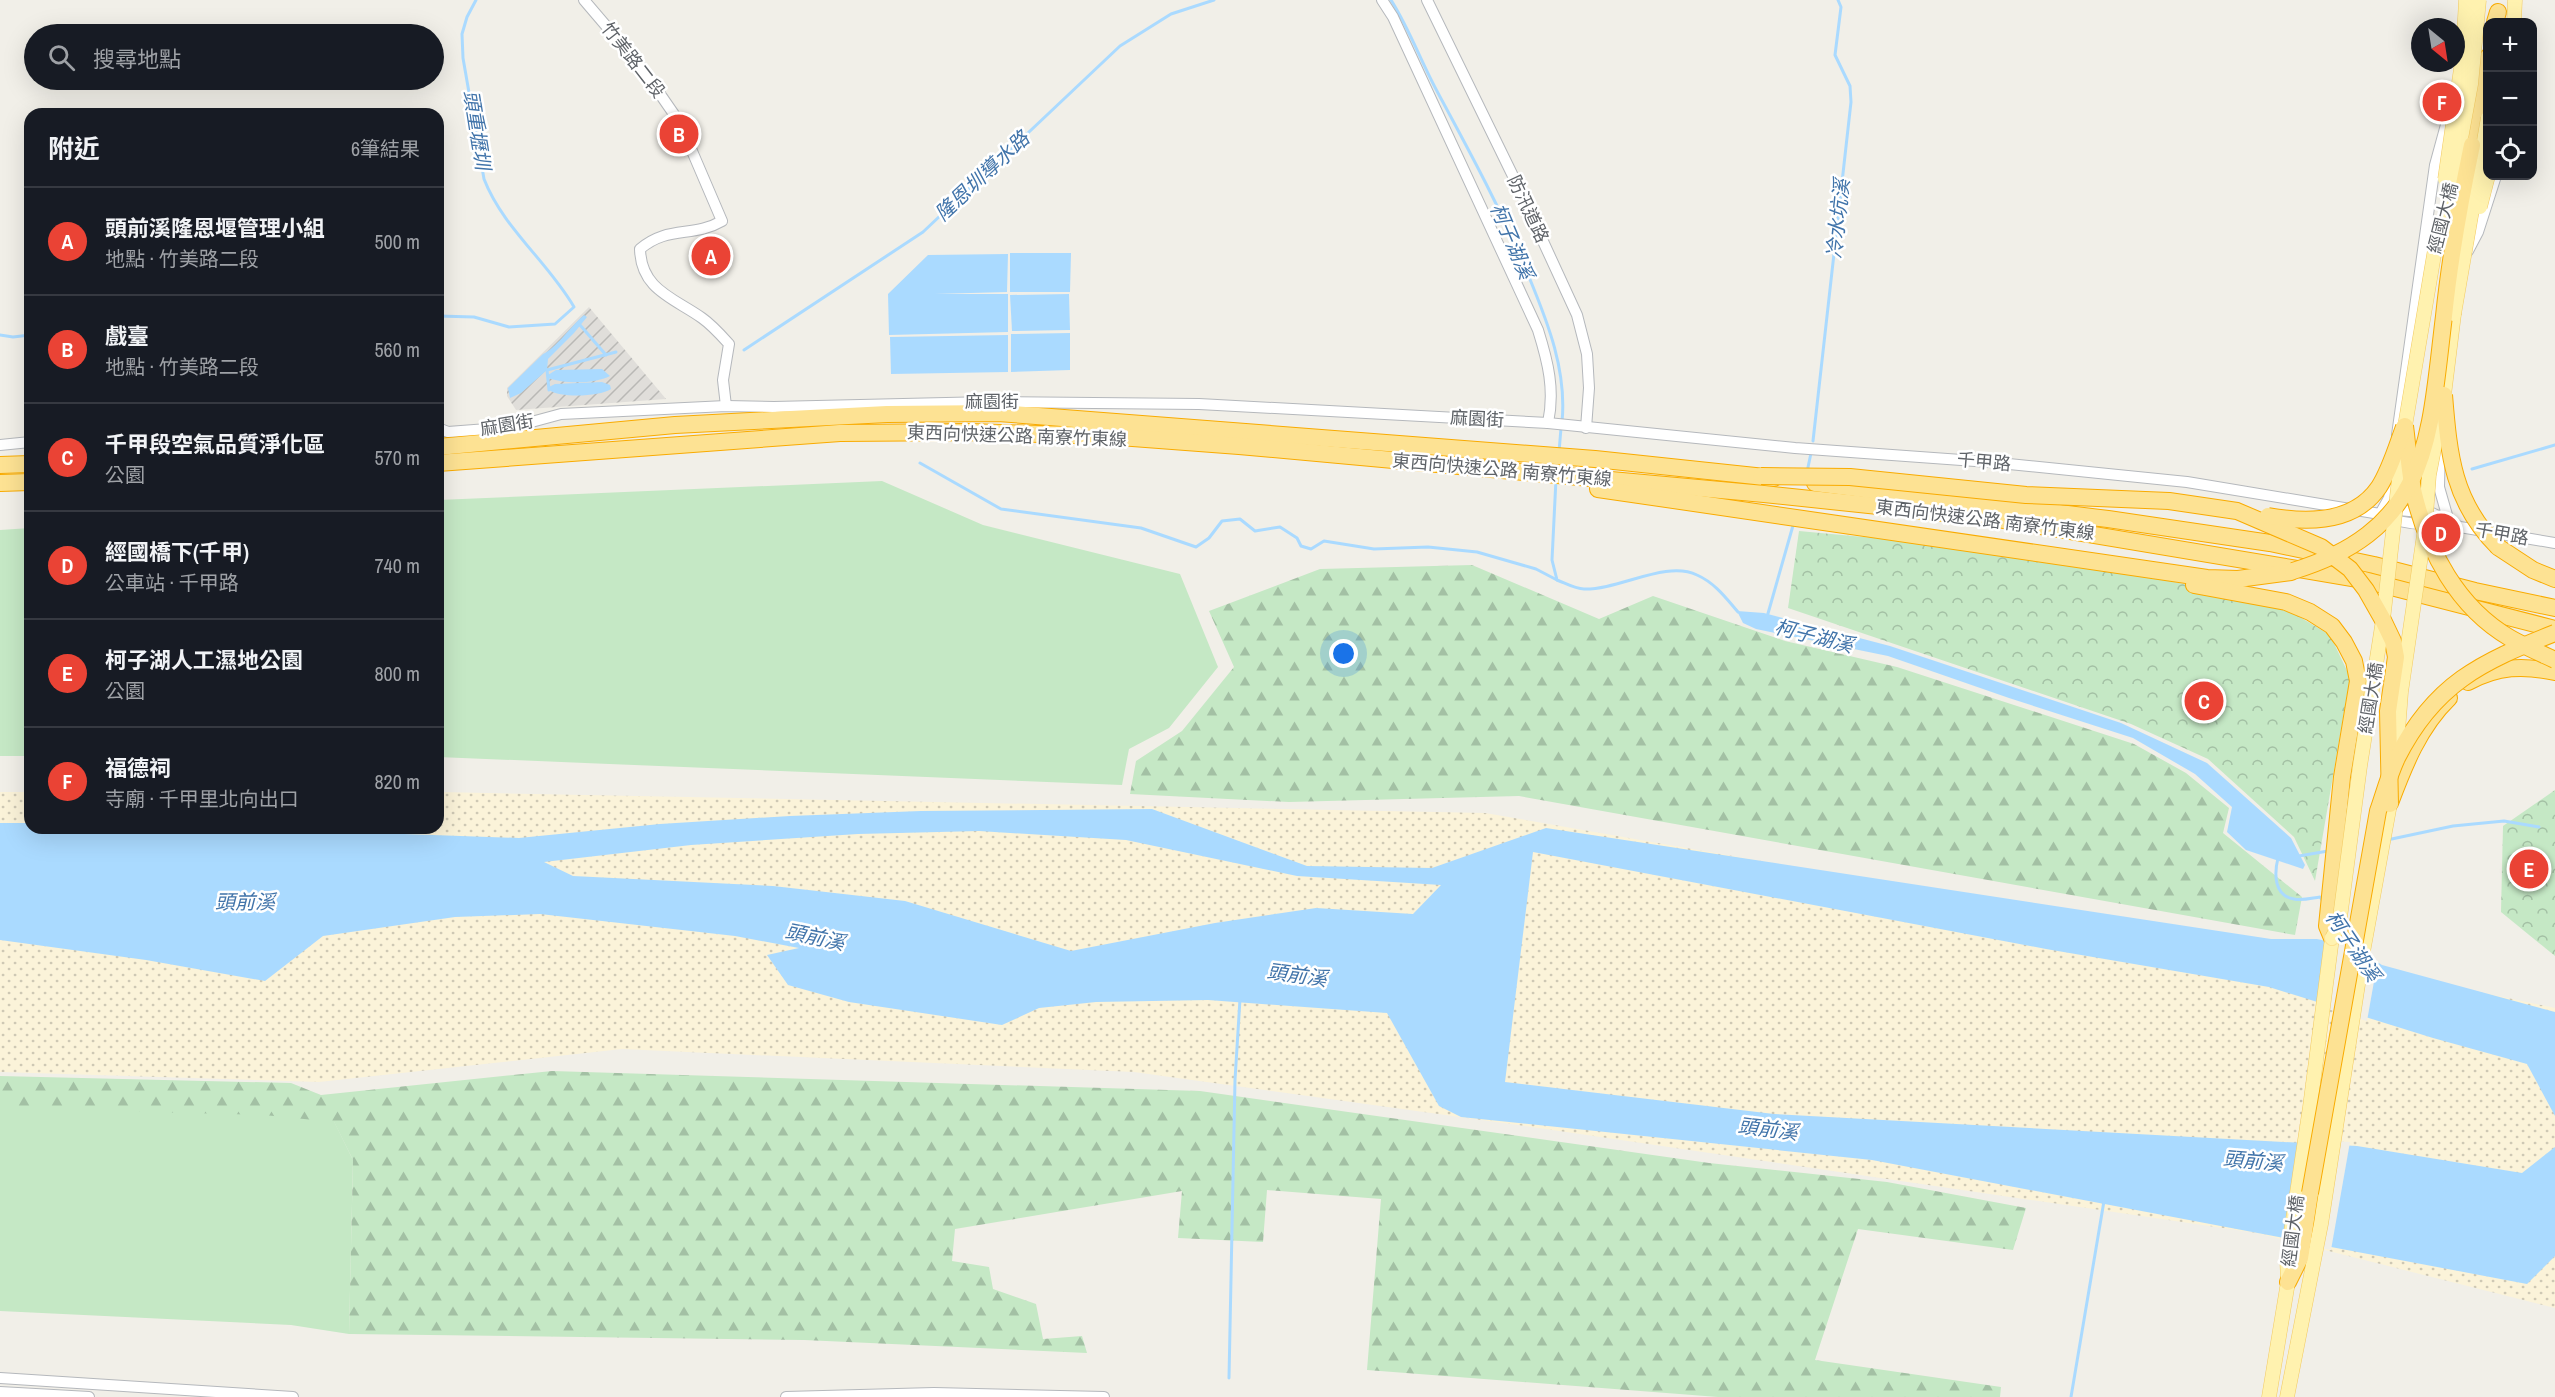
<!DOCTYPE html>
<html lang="zh-TW">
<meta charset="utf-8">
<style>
:root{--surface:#171b24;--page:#20242c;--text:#f1f3f6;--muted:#9ea1a6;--line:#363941;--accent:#ea4335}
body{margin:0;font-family:"Archivo Narrow","Noto Sans TC",sans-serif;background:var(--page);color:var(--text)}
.controls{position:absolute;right:18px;top:18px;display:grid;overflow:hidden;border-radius:12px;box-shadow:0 6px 24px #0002}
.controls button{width:54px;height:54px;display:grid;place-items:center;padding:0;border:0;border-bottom:2px solid var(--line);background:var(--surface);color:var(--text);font:30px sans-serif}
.compass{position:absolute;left:2411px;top:18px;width:54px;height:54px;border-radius:50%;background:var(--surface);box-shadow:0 6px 24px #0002;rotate:150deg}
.you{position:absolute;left:1344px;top:654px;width:21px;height:21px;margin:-15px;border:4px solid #fff;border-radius:50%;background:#1a73e8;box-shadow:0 0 0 9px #1a73e833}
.badge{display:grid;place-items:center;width:39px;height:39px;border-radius:50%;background:var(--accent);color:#fff;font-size:20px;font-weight:700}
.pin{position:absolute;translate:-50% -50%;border:3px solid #fff;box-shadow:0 2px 6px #0006}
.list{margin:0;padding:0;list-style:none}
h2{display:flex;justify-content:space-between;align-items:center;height:78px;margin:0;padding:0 24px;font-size:26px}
h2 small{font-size:20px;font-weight:400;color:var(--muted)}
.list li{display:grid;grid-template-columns:39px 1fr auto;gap:18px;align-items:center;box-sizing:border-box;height:108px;padding:0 24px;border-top:2px solid var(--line)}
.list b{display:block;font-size:22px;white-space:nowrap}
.list p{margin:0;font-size:20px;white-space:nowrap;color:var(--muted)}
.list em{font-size:20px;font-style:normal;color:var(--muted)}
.icon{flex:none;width:33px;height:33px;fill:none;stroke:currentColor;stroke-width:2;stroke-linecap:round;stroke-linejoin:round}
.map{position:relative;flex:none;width:2555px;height:1397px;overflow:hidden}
.search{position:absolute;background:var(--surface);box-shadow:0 6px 24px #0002;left:24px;top:24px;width:420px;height:66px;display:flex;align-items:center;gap:15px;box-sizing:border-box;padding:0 21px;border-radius:33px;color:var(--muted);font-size:22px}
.panel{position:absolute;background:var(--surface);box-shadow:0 6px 24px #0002;left:24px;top:108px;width:420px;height:726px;border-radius:18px}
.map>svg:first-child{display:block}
.industrial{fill:url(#industrial-furrows)}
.grass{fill:#c5e8c5}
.forest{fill:url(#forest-firs)}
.sand{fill:url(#sand-dots)}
.park{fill:url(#park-crowns)}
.water{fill:#aadaff;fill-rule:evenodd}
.pier{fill:#f1efe8}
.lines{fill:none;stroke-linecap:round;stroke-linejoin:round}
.stream{stroke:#aadaff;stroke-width:3}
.minor-casing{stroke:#b5b8bc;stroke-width:12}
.major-casing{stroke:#f2c960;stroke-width:15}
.highway-casing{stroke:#f9ab00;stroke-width:18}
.minor{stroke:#fff;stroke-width:10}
.major{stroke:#fff2af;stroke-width:14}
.highway{stroke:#fde293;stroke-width:16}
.major-bridge-casing{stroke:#f2c960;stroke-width:15;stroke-linecap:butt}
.highway-bridge-casing{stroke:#f9ab00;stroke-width:18;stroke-linecap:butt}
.major-bridge{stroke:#fff2af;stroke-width:14}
.highway-bridge{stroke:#fde293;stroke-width:16}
.labels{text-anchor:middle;stroke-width:5;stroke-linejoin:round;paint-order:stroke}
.street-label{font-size:18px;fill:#5f6368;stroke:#fff}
.water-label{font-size:20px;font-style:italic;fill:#4174aa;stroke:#fff}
</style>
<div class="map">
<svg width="2555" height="1397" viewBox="0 0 2555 1397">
<defs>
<pattern id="industrial-furrows" width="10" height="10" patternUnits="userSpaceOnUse" patternTransform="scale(1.5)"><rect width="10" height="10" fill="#e0deda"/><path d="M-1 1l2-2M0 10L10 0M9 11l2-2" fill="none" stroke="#b9b8b5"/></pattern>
<pattern id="forest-firs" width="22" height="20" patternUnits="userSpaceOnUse" patternTransform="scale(1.5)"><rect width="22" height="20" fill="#c5e8c5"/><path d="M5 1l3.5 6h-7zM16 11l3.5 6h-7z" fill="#a3c0a4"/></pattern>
<pattern id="sand-dots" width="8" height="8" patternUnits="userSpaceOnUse" patternTransform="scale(1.5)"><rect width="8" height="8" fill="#fbf3d9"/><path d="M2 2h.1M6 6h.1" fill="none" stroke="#cec8b4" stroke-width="1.8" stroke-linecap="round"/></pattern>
<pattern id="park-crowns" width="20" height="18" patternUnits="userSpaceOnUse" patternTransform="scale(1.5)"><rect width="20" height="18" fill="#c5e8c5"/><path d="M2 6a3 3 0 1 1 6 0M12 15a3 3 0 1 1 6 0" fill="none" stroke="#a3c0a4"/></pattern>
</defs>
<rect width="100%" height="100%" fill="#f1efe8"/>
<path class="industrial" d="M 589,307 L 666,399 L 516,410 L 507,396 L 507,388 Z"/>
<g class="grass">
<path d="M 882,481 L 983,525 L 1180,574 L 1218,667 L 1169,728 L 1129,749 L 1122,785 L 438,757 L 438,500 Z"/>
<path d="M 30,528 L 30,756 L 0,756 L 0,530 Z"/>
<path d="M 0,1087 L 321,1095 L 353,1160 L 349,1334 L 291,1325 L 0,1311 Z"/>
</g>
<g class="forest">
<path d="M 1472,565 L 1599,619 L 1653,596 L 1785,641 L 1897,667 L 2134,744 L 2186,773 L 2229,808 L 2223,833 L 2302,897 L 2295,935 L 1519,796 L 1289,802 L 1130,794 L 1136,761 L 1182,731 L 1234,667 L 1209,611 L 1320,569 Z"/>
<path d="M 552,1071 L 1200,1091 L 1709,1163 L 1887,1182 L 2026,1208 L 2013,1250 L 1858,1229 L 1815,1360 L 2001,1387 L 2000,1397 L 1718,1397 L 1367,1370 L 1381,1199 L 1267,1190 L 1263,1242 L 1178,1238 L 1182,1191 L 955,1229 L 952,1261 L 989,1267 L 993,1289 L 1036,1304 L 1043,1339 L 1082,1336 L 1087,1353 L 804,1340 L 349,1334 L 353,1160 L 334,1122 L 264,1115 L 0,1108 L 0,1076 L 291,1083 L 321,1095 Z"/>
</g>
<path class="sand" d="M 0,792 L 30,792 L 30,828 L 438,828 L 438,792 L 1485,813 L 2308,956 L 2555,1008 L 2555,1308 L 2257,1233 L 1525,1126 L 1134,1072 L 622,1049 L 319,1082 L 0,1072 Z"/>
<g class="park">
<path d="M 1799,531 L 1907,541 L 2094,565 L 2278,604 L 2330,635 L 2350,677 L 2315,881 L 2294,837 L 2208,759 L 2131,724 L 1788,608 Z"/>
<path d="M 2555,790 L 2555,956 L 2501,912 L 2503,826 Z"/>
</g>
<g class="water">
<path d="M 1010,253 L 1071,253 L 1070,292 L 1010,292 Z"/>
<path d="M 1008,254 L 1007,292 L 935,294 L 1008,294 L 1008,332 L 889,335 L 888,294 L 928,255 Z"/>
<path d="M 1069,294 L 1070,330 L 1012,331 L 1010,295 Z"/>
<path d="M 584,315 L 587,317 L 574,333 L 548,359 L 547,370 L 521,393 L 510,398 L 508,388 L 543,354 C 554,350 573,324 584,315 Z"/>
<path d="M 1070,333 L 1070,370 L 1011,372 L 1011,334 Z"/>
<path d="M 1008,335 L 1008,372 L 891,374 L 890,337 Z"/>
<path d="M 602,369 L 610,376 C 595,384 564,384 548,378 L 548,375 L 556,370 Z"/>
<path d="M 602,382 L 610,385 L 611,389 C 599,397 560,398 549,390 L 549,387 L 555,384 Z"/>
<path d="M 1737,611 L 1764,613 L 1890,646 L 2121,723 L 2207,763 L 2291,838 L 2305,865 L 2303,869 L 2246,850 L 2227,832 L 2232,807 L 2195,774 L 2133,738 L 2009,698 L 1888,656 L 1756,629 L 1743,623 Z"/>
<path d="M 1152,809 L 1307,866 L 1432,868 L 1546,828 L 2271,939 L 2317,939 L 2354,947 L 2382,965 L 2555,1012 L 2555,1116 L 2527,1064 L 2433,1038 L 2269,987 L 2046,949 L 1533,852 L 1505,1082 L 1774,1114 L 2357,1146 L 2522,1173 L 2555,1147 L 2555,1256 L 2527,1284 L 1872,1160 L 1461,1117 L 1439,1106 L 1387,1013 L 1208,1000 L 1096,1002 L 1039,1008 L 1002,1025 L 849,1002 L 788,985 L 767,955 L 799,948 L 735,936 L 540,914 L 455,917 L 323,936 L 265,981 L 146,960 L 0,940 L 0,823 L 30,823 L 30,828 L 335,828 L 404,834 L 519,838 L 660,824 L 790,816 L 921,811 ZM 979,831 L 1126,840 L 1297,876 L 1441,885 L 1413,914 L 1316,908 L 1215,923 L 1071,951 L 905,901 L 773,886 L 573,876 L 544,862 L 691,845 L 858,834 Z"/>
</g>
<g class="pier">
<path d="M 2328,938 L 2355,944 L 2378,959 L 2367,1021 L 2318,1006 Z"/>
<path d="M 2299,1139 L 2350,1142 L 2331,1250 L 2286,1241 Z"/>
</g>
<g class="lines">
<g class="stream">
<path d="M 1391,0 C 1410,30 1421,62 1438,93 C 1471,154 1503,213 1529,277 C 1548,323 1567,371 1562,422"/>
<path d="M 438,316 L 474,317 L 509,327 L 555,324 L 574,307 C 548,262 503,228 484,179 L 463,58 L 462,34 L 467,17 L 476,0"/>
<path d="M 580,325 L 606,355"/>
<path d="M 0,335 L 13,337 L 30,335"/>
<path d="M 744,350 L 923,232 L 1120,46 L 1171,14 L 1214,0"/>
<path d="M 549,390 L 547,370 L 616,352"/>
<path d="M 1813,441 L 1851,102 L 1850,86 L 1835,55 L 1841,7 L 1838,0"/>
<path d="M 1559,452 L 1561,428"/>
<path d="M 920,463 L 1001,509 L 1141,528 L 1196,547 L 1209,538 L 1222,521 L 1240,519 L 1255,531 L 1280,527 L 1297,538 L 1301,546 L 1311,549 L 1324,541 L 1374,549 L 1428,547 L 1477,552 L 1536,569 L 1557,580"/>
<path d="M 2472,469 L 2555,445"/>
<path d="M 1807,472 L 1811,453"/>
<path d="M 1556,479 L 1552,560 L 1557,580 C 1565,583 1575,589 1584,589 C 1619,590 1666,560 1697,575 C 1715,583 1726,598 1738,612"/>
<path d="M 1767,617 L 1794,522"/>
<path d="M 2387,840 L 2453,826 L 2504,821 L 2539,827"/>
<path d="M 2299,856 L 2328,851"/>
<path d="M 2278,858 C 2274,874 2274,896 2294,899 C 2302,901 2312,898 2320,897 L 2322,900"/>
<path d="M 2341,928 L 2349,940"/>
<path d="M 1229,1378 L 1235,1080 L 1240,999"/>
<path d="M 2071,1397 L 2104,1201"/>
</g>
<defs>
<g id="minor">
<path d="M 584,0 L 642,68 L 680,123 L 722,221 C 693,238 668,225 640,249 C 641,290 674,298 702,318 C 712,325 720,334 729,344 L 723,380 L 726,406"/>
<path d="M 1382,0 L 1393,17 L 1538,330 C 1548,362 1555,390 1548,423"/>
<path d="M 1427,0 L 1512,174 L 1577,315 L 1587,354 L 1589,388 L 1586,428"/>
<path d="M 2468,251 L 2478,232 L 2496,176"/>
<path d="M 438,428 L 448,432 L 513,427 L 561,414 L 726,406 L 774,407 L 989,402 L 1199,404 L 1548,423 L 1795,448 L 1989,462 L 2187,482 L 2380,514 C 2402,525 2425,526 2449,522"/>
<path d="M 2397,435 L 2435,165 L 2450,110"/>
<path d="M 2440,443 L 2439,487 L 2449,522"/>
<path d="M 0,445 L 30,442"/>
<path d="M 2389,512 L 2398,510 L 2432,513 L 2460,527 L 2555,543"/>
<path d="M 2380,514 L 2389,498 L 2394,468"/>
<path d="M 0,1378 L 293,1397"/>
<path d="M 0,1392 L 89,1397"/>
<path d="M 786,1397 L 934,1393 L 1104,1397"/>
</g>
<g id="major">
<path d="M 2514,22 L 2515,0"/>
<path d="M 2444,395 L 2454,314"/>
<path d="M 2269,1397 L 2288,1282 L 2287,1259 L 2310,1107 L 2332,938"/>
<path d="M 2287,1397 L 2321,1224 L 2363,952 L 2390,804"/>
</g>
<g id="highway">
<path d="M 2495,22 L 2498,12"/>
<path d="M 2472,145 L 2488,57"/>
<path d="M 438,447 L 675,425 L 887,414 L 998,413 L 1595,459 L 1774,478"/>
<path d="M 438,463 L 840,433 L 971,432 L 1106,436 L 1239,446 L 1764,494 L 1992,518 L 2364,580 L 2555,629"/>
<path d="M 0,465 L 30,464"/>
<path d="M 0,483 L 30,482"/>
<path d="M 1815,483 L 2108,519 L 2270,543 L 2374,565 L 2475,591 L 2555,608"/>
<path d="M 1598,489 L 2207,578 L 2238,579 L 2291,572"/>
<path d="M 2498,547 L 2533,570 L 2555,579"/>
<path d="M 2194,585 L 2286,602 L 2310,612 L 2332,626 L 2344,642 L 2354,661 L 2358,681 L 2342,777 L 2327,926 L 2332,938"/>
<path d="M 2468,682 C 2498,666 2523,665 2555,672"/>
<path d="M 2390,803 C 2404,766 2419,727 2449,698"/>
<path d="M 2288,1282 L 2300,1258 L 2310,1193"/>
</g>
</defs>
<use href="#minor" class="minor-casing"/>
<use href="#major" class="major-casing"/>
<use href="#highway" class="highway-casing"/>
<use href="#minor" class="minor"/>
<use href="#major" class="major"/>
<use href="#highway" class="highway"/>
<defs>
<g id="major-bridge">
<path d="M 2445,179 L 2463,55 L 2466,0"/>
<path d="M 2480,207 L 2488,176"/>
<path d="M 2454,314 L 2488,118"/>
<path d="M 2396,757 L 2401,692 L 2425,528 L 2429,475 L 2442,408"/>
<path d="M 2332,938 L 2339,925 L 2360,766 L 2383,620 L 2405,426 L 2435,249 L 2448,209 L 2471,84 L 2479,0"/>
</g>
<g id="highway-bridge">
<path d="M 2444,395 C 2449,456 2453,502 2498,547"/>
<path d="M 2405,426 C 2408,448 2409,472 2414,494 C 2428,551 2457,607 2510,638 C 2524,646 2540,653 2555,660"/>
<path d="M 1761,476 L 1850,477 L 2026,495 L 2169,501 L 2237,511 L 2321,547 L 2350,569 L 2366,590 L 2383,620 L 2393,641 L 2396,657 L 2388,711 L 2390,804"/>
<path d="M 2268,516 C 2306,523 2354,524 2379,487 C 2390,470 2397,446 2404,427"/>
<path d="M 2293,571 C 2431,529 2429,438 2444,316 C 2450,258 2460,202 2472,145"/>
<path d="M 2310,1193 L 2378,811 C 2384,794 2389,775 2397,758 C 2434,684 2481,662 2555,633"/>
</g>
</defs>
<use href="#major-bridge" class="major-bridge-casing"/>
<use href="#highway-bridge" class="highway-bridge-casing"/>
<use href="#major-bridge" class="major-bridge"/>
<use href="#highway-bridge" class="highway-bridge"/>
</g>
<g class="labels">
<g class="street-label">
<text transform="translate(633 60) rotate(52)" y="6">竹美路二段</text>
<text transform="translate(1528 209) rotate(65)" y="6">防汛道路</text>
<text transform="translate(2443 218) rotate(-76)" y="6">經國大橋</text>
<text x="992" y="408">麻園街</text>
<text transform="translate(1477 419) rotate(3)" y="6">麻園街</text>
<text transform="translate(507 425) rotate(-9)" y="6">麻園街</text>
<text transform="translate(1017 436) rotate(2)" y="6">東西向快速公路 南寮竹東線</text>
<text transform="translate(1984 462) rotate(5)" y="6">千甲路</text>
<text transform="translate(1502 470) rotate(5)" y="6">東西向快速公路 南寮竹東線</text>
<text transform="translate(1985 520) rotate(7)" y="6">東西向快速公路 南寮竹東線</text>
<text transform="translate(2502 534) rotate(10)" y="6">千甲路</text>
<text transform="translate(2371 698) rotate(-81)" y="6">經國大橋</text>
<text transform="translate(2293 1231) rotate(-83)" y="6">經國大橋</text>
</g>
<g class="water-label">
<text transform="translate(477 130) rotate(81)" y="7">頭重壢圳</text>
<text transform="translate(982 176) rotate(-43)" y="7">隆恩圳導水路</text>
<text transform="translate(1838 219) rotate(-84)" y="7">冷水坑溪</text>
<text transform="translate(1512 241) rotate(67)" y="7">柯子湖溪</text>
<text transform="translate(1814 636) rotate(14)" y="7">柯子湖溪</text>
<text x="245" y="909">頭前溪</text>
<text transform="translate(815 937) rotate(12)" y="7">頭前溪</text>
<text transform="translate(2353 946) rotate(56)" y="7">柯子湖溪</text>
<text transform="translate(1297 975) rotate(8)" y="7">頭前溪</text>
<text transform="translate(1768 1129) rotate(7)" y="7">頭前溪</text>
<text transform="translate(2253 1161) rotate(5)" y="7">頭前溪</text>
</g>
</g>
</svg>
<div class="controls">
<button>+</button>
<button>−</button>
<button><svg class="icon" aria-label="locate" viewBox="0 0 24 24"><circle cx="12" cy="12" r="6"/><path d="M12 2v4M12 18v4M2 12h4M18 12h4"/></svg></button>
</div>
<svg class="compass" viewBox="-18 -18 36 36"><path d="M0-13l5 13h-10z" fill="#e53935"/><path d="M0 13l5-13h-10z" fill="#9ea1a6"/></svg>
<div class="you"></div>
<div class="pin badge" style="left:711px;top:256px">A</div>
<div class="pin badge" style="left:679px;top:134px">B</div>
<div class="pin badge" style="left:2204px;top:701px">C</div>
<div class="pin badge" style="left:2441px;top:533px">D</div>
<div class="pin badge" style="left:2529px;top:869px">E</div>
<div class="pin badge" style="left:2442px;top:102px">F</div>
<div class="search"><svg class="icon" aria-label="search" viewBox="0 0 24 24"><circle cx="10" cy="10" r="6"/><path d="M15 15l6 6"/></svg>搜尋地點</div>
<section class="panel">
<h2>附近<small>6筆結果</small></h2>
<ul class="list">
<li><span class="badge">A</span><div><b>頭前溪隆恩堰管理小組</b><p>地點 · 竹美路二段</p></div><em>500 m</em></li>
<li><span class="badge">B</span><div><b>戲臺</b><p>地點 · 竹美路二段</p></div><em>560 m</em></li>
<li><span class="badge">C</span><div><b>千甲段空氣品質淨化區</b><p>公園</p></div><em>570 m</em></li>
<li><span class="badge">D</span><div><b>經國橋下(千甲)</b><p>公車站 · 千甲路</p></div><em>740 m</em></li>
<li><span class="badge">E</span><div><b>柯子湖人工濕地公園</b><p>公園</p></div><em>800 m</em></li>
<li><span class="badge">F</span><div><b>福德祠</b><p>寺廟 · 千甲里北向出口</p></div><em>820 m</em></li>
</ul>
</section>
</div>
